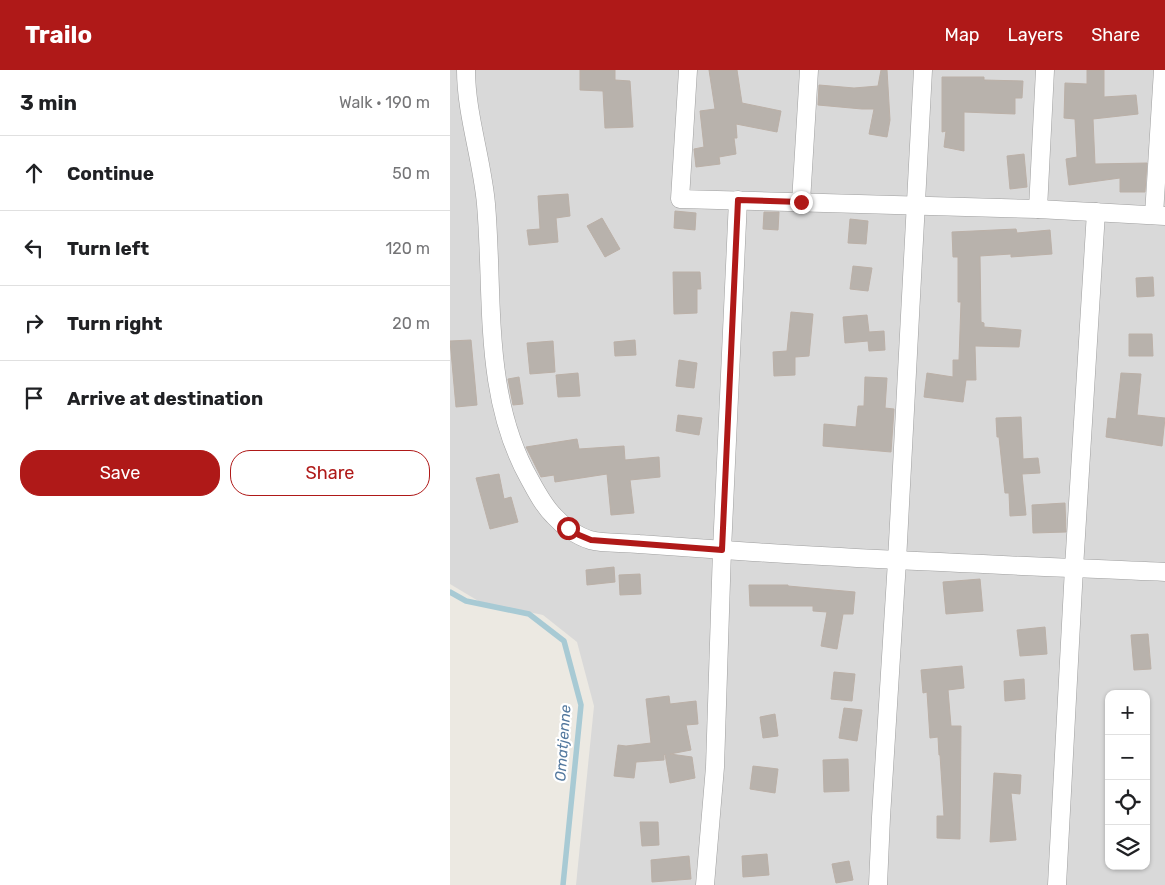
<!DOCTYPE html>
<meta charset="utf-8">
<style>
:root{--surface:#fff;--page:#f6f6f6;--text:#202124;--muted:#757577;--line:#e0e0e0;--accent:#af1918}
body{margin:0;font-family:Rubik,sans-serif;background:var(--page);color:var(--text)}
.controls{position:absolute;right:15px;bottom:15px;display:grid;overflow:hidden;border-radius:10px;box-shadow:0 1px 4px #0004}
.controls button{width:45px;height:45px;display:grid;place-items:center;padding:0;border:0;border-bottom:1px solid var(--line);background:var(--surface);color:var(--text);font:25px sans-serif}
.stop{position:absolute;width:15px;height:15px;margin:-11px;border:4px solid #af1918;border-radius:50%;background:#fff}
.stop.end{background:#af1918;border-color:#fff;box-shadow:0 1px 5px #0008}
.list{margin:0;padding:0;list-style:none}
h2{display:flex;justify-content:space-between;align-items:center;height:65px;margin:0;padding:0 20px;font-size:21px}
h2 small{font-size:16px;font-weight:400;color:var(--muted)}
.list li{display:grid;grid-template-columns:32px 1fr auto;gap:15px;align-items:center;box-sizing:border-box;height:75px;padding:0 20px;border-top:1px solid var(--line)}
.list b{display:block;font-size:19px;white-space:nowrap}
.list em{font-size:16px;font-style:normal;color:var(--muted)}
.actions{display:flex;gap:10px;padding:15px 20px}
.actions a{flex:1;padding:11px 0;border:1px solid var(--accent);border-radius:20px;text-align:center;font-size:18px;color:var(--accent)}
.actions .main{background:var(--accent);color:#fff}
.icon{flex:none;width:28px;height:28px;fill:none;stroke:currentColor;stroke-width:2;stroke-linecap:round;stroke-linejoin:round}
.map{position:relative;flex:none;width:715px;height:815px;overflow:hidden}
header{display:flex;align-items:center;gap:30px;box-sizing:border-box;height:70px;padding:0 25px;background:var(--accent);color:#fff}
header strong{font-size:24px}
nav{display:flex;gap:28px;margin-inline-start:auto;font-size:18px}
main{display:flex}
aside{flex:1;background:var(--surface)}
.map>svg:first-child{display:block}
.residential{fill:#d9d9d9;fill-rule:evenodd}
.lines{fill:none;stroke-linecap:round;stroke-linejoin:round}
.stream{stroke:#a8cad4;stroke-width:5.5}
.building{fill:#b8b2ac;stroke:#bbb0a7}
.street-casing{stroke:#9f9f9f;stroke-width:19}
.street{stroke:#fff;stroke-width:18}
.route{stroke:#af1918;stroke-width:6}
.labels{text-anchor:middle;stroke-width:4.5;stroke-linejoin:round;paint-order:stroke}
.water-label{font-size:15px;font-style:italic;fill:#54799f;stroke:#fff}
</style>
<header>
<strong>Trailo</strong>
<nav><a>Map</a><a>Layers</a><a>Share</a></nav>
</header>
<main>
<aside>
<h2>3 min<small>Walk · 190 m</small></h2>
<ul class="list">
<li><svg class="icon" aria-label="ahead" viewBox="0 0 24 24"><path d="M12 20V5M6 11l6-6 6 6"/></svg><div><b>Continue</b></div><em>50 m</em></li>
<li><svg class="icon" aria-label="left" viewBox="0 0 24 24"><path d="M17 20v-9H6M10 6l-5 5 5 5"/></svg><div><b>Turn left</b></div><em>120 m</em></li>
<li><svg class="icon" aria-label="right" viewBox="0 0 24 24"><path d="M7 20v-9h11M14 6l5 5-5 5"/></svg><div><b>Turn right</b></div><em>20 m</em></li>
<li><svg class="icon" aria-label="arrive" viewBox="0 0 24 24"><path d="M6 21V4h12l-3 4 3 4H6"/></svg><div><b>Arrive at destination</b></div></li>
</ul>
<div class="actions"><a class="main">Save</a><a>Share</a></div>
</aside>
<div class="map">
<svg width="715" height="815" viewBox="0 0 715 815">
<rect width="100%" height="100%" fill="#ece9e2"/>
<path class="residential" d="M 0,0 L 715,0 L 715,815 L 126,815 L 144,636 L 127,572 L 93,545 L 30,532 L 0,514 ZM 659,624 L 696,624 L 696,796 L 659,796 Z"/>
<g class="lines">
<path class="stream" d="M 0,522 L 16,531 L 79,544 L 114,571 L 131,635 L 113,815"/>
</g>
<g class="building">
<path d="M 130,0 L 165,0 L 165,10 L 180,11 L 183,57 L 155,58 L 153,21 L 130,20 Z"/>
<path d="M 259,0 L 287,0 L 292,33 L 331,41 L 327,62 L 286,54 L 287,68 L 284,68 L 286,84 L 269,87 L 270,94 L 246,97 L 244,79 L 254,77 L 250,41 L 265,39 Z"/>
<path d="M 431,0 L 437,0 L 440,50 L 437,67 L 419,64 L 424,39 L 412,39 L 368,35 L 369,15 L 404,18 L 428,16 Z"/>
<path d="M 637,0 L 654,0 L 654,27 L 686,25 L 688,44 L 643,49 L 645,94 L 697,93 L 695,122 L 670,122 L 670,108 L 619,115 L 616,89 L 627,87 L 625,49 L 614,48 L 615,13 L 637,14 Z"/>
<path d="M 492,7 L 534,7 L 534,10 L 573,11 L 572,28 L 565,28 L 565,44 L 514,42 L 514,81 L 494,77 L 496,61 L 492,62 Z"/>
<path d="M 574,84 L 577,117 L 560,119 L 557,86 Z"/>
<path d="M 118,124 L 120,146 L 106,148 L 108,172 L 79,175 L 77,160 L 90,159 L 88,126 Z"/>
<path d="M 225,141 L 246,143 L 245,160 L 224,158 Z"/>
<path d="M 314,142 L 329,142 L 328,160 L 313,159 Z"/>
<path d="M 152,148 L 170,179 L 155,187 L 137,156 Z"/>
<path d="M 400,149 L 418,151 L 416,174 L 398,173 Z"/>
<path d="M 566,159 L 567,163 L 600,160 L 602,184 L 561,187 L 561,184 L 530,186 L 531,252 L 534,253 L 534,257 L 571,260 L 569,277 L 525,276 L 526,310 L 516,310 L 513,332 L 474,327 L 477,303 L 503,307 L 503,290 L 509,290 L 511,232 L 508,232 L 508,187 L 503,187 L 502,162 Z"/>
<path d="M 403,196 L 422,198 L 418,221 L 400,219 Z"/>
<path d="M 223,202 L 250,202 L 251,219 L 247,219 L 247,243 L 224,244 Z"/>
<path d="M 703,207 L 704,226 L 687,227 L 686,208 Z"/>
<path d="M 341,242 L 363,244 L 359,286 L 345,287 L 345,305 L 324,306 L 323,282 L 337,281 Z"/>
<path d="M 417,245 L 419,262 L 434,261 L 435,280 L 419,281 L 418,271 L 395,273 L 393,247 Z"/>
<path d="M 679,264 L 702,264 L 703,286 L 679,286 Z"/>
<path d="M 21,270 L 27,335 L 6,337 L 0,271 Z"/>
<path d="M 185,270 L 186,285 L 165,286 L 164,272 Z"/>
<path d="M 103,271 L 105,302 L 80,304 L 77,273 Z"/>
<path d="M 229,290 L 247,293 L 244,318 L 226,316 Z"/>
<path d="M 128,303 L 130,326 L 108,327 L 106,305 Z"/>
<path d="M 671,303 L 691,304 L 687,345 L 715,348 L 712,376 L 656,367 L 658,348 L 666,349 Z"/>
<path d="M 69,307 L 73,334 L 63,335 L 58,309 Z"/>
<path d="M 415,307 L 437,308 L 435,338 L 444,339 L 441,382 L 373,376 L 374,354 L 406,357 L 408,336 L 414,336 Z"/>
<path d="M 228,345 L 252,348 L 249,365 L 226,361 Z"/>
<path d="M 571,347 L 573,389 L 588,388 L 590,403 L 572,404 L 576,445 L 560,446 L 559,423 L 555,423 L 549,367 L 547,367 L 546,348 Z"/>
<path d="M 127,369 L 129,379 L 174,376 L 175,390 L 209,387 L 210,407 L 180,410 L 184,443 L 161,445 L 157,404 L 105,412 L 104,405 L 91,407 L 76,377 Z"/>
<path d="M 49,404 L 54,429 L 61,427 L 68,452 L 40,459 L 26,408 Z"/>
<path d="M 615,433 L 616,462 L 583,463 L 582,435 Z"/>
<path d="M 164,497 L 165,512 L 137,515 L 136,500 Z"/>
<path d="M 190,504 L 191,524 L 170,525 L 169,505 Z"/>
<path d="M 530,509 L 533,541 L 496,544 L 493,512 Z"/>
<path d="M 299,515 L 338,515 L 338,516 L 405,522 L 403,544 L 393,544 L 387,579 L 371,576 L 377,542 L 363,541 L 363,536 L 300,536 Z"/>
<path d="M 595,557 L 597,584 L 570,586 L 567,560 Z"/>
<path d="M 698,564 L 701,599 L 684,600 L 681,565 Z"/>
<path d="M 512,596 L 514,618 L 498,620 L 501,656 L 511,656 L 510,769 L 487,768 L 487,746 L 494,746 L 490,685 L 489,685 L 488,667 L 480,668 L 477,622 L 473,623 L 471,600 Z"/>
<path d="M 384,602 L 405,604 L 402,631 L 381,629 Z"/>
<path d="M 574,609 L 575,629 L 555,631 L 554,611 Z"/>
<path d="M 219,626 L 220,634 L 246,631 L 248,654 L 236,655 L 241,680 L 220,684 L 242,687 L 245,708 L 220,713 L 215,684 L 214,685 L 214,690 L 186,692 L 184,708 L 164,706 L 168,675 L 176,676 L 201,673 L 196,629 Z"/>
<path d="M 394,638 L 412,640 L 407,671 L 389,668 Z"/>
<path d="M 325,644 L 328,666 L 313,668 L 310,647 Z"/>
<path d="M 398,689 L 399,721 L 374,722 L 373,690 Z"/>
<path d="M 303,696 L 328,699 L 325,723 L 300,719 Z"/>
<path d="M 544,703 L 571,705 L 570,724 L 561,723 L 566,770 L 540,772 Z"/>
<path d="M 190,752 L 208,752 L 209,775 L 192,776 Z"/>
<path d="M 317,784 L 319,805 L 293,807 L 292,786 Z"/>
<path d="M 239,786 L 241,809 L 202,812 L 201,790 Z"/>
<path d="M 399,791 L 403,810 L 386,813 L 382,794 Z"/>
</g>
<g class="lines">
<defs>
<g id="street">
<path d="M 16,0 C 16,44 32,89 36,134 C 44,227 32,326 80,410 C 87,423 94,436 104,446 C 113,456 127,466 140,470 C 155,474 173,472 189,474 C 227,477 265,479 303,482 C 440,491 577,496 715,502"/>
<path d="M 238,0 L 230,129 L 588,139 L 715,146"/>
<path d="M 351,132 L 359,0"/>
<path d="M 588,139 L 595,0"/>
<path d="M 704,145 L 713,0"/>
<path d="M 255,815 L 265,697 L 272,480 L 288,130"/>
<path d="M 428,815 L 431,747 L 447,491 L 473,0"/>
<path d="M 607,815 L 624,498 L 646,142"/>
</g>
</defs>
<use href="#street" class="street-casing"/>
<use href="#street" class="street"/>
</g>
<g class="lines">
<path class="route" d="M 118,458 L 129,465 L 141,470 L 272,480 L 288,130 L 351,132"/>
</g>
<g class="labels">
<g class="water-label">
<text transform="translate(113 673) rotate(-86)" y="5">Omatjenne</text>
</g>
</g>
</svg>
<div class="controls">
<button>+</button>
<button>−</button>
<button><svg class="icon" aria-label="locate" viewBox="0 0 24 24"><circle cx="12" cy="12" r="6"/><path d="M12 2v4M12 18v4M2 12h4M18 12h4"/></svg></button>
<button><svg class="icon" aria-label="layers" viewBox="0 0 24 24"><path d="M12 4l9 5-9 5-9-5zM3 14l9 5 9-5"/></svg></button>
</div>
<div class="stop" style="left:118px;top:458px"></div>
<div class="stop end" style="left:351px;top:132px"></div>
</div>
</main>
